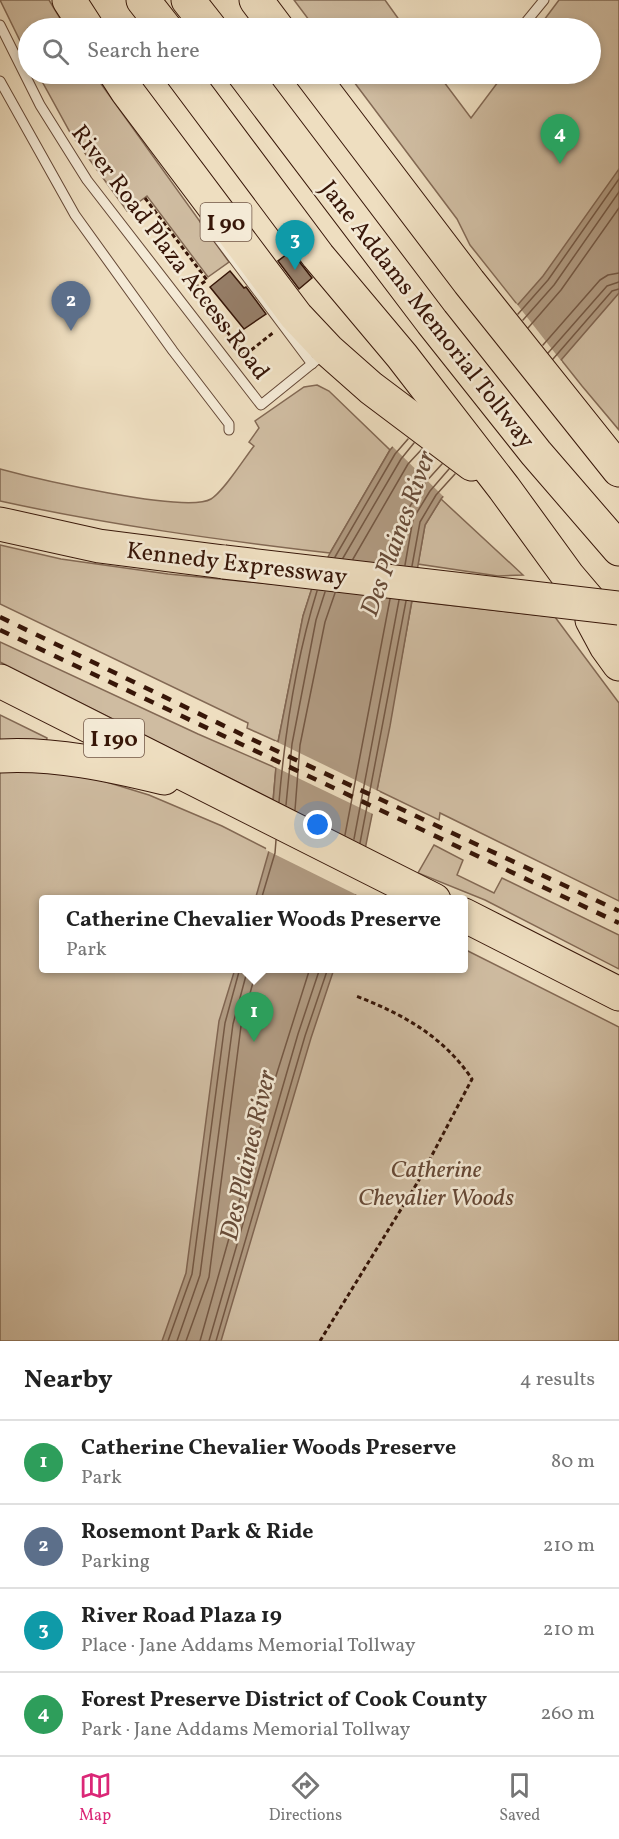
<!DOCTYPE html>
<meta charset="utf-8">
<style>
:root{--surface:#fff;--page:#f6f6f6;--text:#222;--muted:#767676;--line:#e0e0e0;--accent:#db2777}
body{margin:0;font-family:Vollkorn,serif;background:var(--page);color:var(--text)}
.you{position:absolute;left:318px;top:825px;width:21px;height:21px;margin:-15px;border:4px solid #fff;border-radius:50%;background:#1a73e8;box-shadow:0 0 0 9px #1a73e833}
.badge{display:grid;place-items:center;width:39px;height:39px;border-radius:50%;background:var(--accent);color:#fff;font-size:20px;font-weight:700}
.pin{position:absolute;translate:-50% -50px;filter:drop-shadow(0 2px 3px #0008)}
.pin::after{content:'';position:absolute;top:32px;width:21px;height:18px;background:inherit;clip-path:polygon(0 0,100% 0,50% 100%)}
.popup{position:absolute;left:39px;top:895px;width:429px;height:78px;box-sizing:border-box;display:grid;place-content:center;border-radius:6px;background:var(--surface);filter:drop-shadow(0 2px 4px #0005);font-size:20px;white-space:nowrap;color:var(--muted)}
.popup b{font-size:22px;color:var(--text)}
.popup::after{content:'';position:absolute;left:50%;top:100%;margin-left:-12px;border:12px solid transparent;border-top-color:var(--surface)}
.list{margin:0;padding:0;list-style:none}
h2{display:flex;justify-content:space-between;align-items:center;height:78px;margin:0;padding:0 24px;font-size:26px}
h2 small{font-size:20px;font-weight:400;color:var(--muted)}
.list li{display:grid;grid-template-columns:39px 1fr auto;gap:18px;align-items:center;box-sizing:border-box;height:84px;padding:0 24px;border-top:2px solid var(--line)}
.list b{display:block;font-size:22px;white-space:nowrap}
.list p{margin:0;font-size:20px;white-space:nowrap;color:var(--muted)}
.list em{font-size:20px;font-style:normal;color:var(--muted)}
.icon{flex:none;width:33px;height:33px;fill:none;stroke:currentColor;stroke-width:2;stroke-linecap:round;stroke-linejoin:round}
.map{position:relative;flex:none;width:619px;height:1341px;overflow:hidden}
.search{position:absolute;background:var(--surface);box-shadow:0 3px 9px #0003;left:18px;right:18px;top:18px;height:66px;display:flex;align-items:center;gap:15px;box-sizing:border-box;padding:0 21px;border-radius:33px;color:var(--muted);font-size:22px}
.sheet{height:414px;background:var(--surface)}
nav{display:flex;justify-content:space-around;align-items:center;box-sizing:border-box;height:84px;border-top:2px solid var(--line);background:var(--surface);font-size:16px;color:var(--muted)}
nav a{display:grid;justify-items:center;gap:3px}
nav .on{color:var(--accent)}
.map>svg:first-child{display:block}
.green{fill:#cfbca1;stroke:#836954;stroke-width:1.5}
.water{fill:#b09a81;stroke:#806551;stroke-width:1.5}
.pier{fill:#eedec0}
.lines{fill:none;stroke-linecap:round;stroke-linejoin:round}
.shore{stroke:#745844;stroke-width:1.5}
.building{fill:#967e68;stroke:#371608;stroke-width:1.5}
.service-casing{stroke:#654836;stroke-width:11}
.motorway-casing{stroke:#371608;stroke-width:35}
.path{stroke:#371608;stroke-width:3;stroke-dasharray:4.5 3;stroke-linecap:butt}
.service{stroke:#f4ead6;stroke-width:9}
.motorway{stroke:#eedec0;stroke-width:33}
.rail{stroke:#371608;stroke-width:4.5;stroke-dasharray:10 10;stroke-linecap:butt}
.motorway-bridge-casing{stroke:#371608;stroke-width:35;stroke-linecap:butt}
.motorway-bridge{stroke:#eedec0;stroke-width:33}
.labels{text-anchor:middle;stroke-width:5;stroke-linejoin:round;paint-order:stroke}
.shield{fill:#f4ead6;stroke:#705646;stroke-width:1.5}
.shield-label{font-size:22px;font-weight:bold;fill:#371608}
.street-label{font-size:24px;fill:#371608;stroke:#f4ead6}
.park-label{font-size:24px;font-style:italic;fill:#654836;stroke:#f4ead6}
.water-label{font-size:26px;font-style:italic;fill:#674b38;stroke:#f4ead6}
</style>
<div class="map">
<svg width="619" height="1341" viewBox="0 0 619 1341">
<rect width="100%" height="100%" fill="#eedec0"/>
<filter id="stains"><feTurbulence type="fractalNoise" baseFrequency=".00333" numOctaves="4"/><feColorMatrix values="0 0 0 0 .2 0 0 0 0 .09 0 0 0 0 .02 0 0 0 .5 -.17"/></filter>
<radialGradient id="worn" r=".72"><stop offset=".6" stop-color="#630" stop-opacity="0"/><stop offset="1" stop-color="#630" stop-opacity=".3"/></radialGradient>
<g class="green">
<path d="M 0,0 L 49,0 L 66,28 L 28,28 L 28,57 Z"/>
<path d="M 294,0 L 385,0 L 405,28 L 315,28 Z"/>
<path d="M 559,0 L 619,0 L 619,430 L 582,386 L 470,245 L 457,219 L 348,74 L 438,74 L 471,118 L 504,74 L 590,74 L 590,28 L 538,28 Z"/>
<path d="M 38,74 L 94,74 L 229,262 L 208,277 L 147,196 L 127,211 L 71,134 Z"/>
<path d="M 317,385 L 329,391 L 390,450 L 330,553 C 219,540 109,525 0,501 L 0,469 C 33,478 186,514 211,499 C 224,491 243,460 254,446 L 249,442 L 259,428 L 255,421 L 304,387 Z"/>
<path d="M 441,499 L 523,575 L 498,576 L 418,564 L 425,525 Z"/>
<path d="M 0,545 L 61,559 L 168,574 L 312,588 L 303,616 L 278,742 L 247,728 L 248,723 L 0,604 Z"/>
<path d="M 412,601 L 555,617 L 619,703 L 619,901 L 440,813 L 439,820 L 377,790 Z"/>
<path d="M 0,642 L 198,734 L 276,768 L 273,800 L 0,662 Z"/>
<path d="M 0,715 L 47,738 L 46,743 L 0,742 Z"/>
<path d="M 0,771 L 47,771 L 100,780 L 149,795 L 222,826 L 365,899 L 44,900 L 44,968 L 464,968 L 464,949 L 619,1027 L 619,1341 L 0,1341 Z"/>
<path d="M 434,845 L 463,860 L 457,875 L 494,893 L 502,878 L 619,935 L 619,969 L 485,900 L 418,873 Z"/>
</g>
<g class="water">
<path d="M 619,169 L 619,293 L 441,499 L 425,525 L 390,726 L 355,899 L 255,900 L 269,851 L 278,742 L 303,616 L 312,588 L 330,553 L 390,450 L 543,276 Z"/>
<path d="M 235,969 L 334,969 L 311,1038 L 221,1341 L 162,1341 L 186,1273 L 219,1021 Z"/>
</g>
<g class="pier">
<path d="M 516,303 L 562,362 L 445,498 L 391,445 Z"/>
<path d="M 275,741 L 380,792 L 375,815 L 273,766 Z"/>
<path d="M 270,799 L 369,848 L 359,896 L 266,850 Z"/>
</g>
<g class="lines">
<g class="shore">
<path d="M 518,314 L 548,280 L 619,179"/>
<path d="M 523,320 L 554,285 L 619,192"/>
<path d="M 528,328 L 561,290 L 619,208"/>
<path d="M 543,345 L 600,280 L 608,275 L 619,273"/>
<path d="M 548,353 L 607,286 L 619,282"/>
<path d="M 553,359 L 612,291 L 619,289"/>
<path d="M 335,557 L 395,454 L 408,439"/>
<path d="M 343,558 L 401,459 L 414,443"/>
<path d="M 353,559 L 408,464 L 422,449"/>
<path d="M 396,564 L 404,516 L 423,485 L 442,464"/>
<path d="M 405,565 L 413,519 L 430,491 L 449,469"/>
<path d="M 412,566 L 420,522 L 436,495 L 455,474"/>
<path d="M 279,802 C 285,731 296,659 317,591"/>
<path d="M 286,805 L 292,744 L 316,620 L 325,592"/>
<path d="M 295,810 L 300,745 L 325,622 L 335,593"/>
<path d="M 345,835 L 390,599"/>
<path d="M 354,839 L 399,600"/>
<path d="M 360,843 L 406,601"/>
<path d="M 261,900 L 275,853 L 276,840"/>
<path d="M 168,1341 L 192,1274 L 225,1023 L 240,968"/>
<path d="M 177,1341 L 200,1275 L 233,1024 L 248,968"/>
<path d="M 186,1341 L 209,1277 L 241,1026 L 257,968"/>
<path d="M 200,1341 L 264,1114 L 310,968"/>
<path d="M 209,1341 L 298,1034 L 320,968"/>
<path d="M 216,1341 L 305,1036 L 328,968"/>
</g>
</g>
<g class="building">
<path d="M 291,251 L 312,278 L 299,289 L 278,261 Z"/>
<path d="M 230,271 L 244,288 L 246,287 L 266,314 L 244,329 L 210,287 Z"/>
</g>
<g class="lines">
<defs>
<g id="service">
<path d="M 0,25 L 40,105 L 87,180 L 261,405 L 324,354"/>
<path d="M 521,28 L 544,0"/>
<path d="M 0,81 L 75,215 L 173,351 L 229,424 L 229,430"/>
<path d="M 205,221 L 312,364"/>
</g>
<g id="motorway">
<path d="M 69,0 L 87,28"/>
<path d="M 143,0 L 165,28"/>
<path d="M 188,0 L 210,28"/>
<path d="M 256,0 L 277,28"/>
<path d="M 116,74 L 127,91 L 296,316 L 328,350 L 371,388 L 472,464"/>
<path d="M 182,74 L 318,256 L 402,356 L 504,488 L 568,576 L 619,636"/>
<path d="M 244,74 L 432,322 L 536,453 L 619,549"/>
<path d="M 311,74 L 469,282 L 619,470"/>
<path d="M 0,524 L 99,546 L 224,562"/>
<path d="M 592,620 L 606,646 L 619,664"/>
<path d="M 0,681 L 434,900"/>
<path d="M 0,756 C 56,753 110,765 164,778"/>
<path d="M 464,915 L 619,994"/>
</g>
</defs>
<use href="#service" class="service-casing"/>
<use href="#motorway" class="motorway-casing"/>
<g class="path">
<path d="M 145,198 L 207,280 L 194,289 L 245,355 L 274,332"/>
<path d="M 320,1341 L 419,1180 L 472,1079 C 444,1037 403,1014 356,996"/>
</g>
<use href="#service" class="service"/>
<use href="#motorway" class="motorway"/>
<g class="rail">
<path d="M 0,617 L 245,736 L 619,911"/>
<path d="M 0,630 L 619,923"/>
</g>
<defs>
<path id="motorway-bridge" d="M 224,562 L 619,608"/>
</defs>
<use href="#motorway-bridge" class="motorway-bridge-casing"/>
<use href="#motorway-bridge" class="motorway-bridge"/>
</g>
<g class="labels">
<g class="shield">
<rect x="200.5" y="203" width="51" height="38" rx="4.5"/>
<rect x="84" y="719" width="60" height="38" rx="4.5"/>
</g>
<g class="shield-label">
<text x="226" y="230">I 90</text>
<text x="114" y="746">I 190</text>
</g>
<g class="street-label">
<text transform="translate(171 252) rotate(53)" y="8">River Road Plaza Access Road</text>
<text transform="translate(428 314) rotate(52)" y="8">Jane Addams Memorial Tollway</text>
<text transform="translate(237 563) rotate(7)" y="8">Kennedy Expressway</text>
</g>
<g class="park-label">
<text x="436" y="1177">Catherine<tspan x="436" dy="28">Chevalier Woods</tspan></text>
</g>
<g class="water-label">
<text transform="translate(397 533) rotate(-70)" y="9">Des Plaines River</text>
<text transform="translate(247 1155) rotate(-77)" y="9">Des Plaines River</text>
</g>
</g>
<rect width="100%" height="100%" filter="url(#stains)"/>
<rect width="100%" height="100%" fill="url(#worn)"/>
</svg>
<div class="you"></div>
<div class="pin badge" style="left:254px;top:1042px;background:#2e9e5b">1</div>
<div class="popup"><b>Catherine Chevalier Woods Preserve</b>Park</div>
<div class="pin badge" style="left:71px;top:331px;background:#5c6f8a">2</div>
<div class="pin badge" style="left:295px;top:270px;background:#0f9aa8">3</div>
<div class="pin badge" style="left:560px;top:164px;background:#2e9e5b">4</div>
<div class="search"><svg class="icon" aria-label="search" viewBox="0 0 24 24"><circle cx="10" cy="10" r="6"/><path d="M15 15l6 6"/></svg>Search here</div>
</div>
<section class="sheet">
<h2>Nearby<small>4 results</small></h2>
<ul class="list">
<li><span class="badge" style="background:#2e9e5b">1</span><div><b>Catherine Chevalier Woods Preserve</b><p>Park</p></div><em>80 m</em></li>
<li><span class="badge" style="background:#5c6f8a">2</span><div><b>Rosemont Park &amp; Ride</b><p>Parking</p></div><em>210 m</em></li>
<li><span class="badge" style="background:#0f9aa8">3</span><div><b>River Road Plaza 19</b><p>Place · Jane Addams Memorial Tollway</p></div><em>210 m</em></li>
<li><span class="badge" style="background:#2e9e5b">4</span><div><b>Forest Preserve District of Cook County</b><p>Park · Jane Addams Memorial Tollway</p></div><em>260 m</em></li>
</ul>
</section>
<nav>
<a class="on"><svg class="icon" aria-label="map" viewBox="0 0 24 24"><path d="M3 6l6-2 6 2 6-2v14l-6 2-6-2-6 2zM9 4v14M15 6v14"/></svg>Map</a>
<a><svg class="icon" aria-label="directions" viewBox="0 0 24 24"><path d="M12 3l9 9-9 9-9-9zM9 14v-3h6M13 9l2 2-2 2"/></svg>Directions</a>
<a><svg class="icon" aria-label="saved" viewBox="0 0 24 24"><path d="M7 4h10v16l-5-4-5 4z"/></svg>Saved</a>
</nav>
